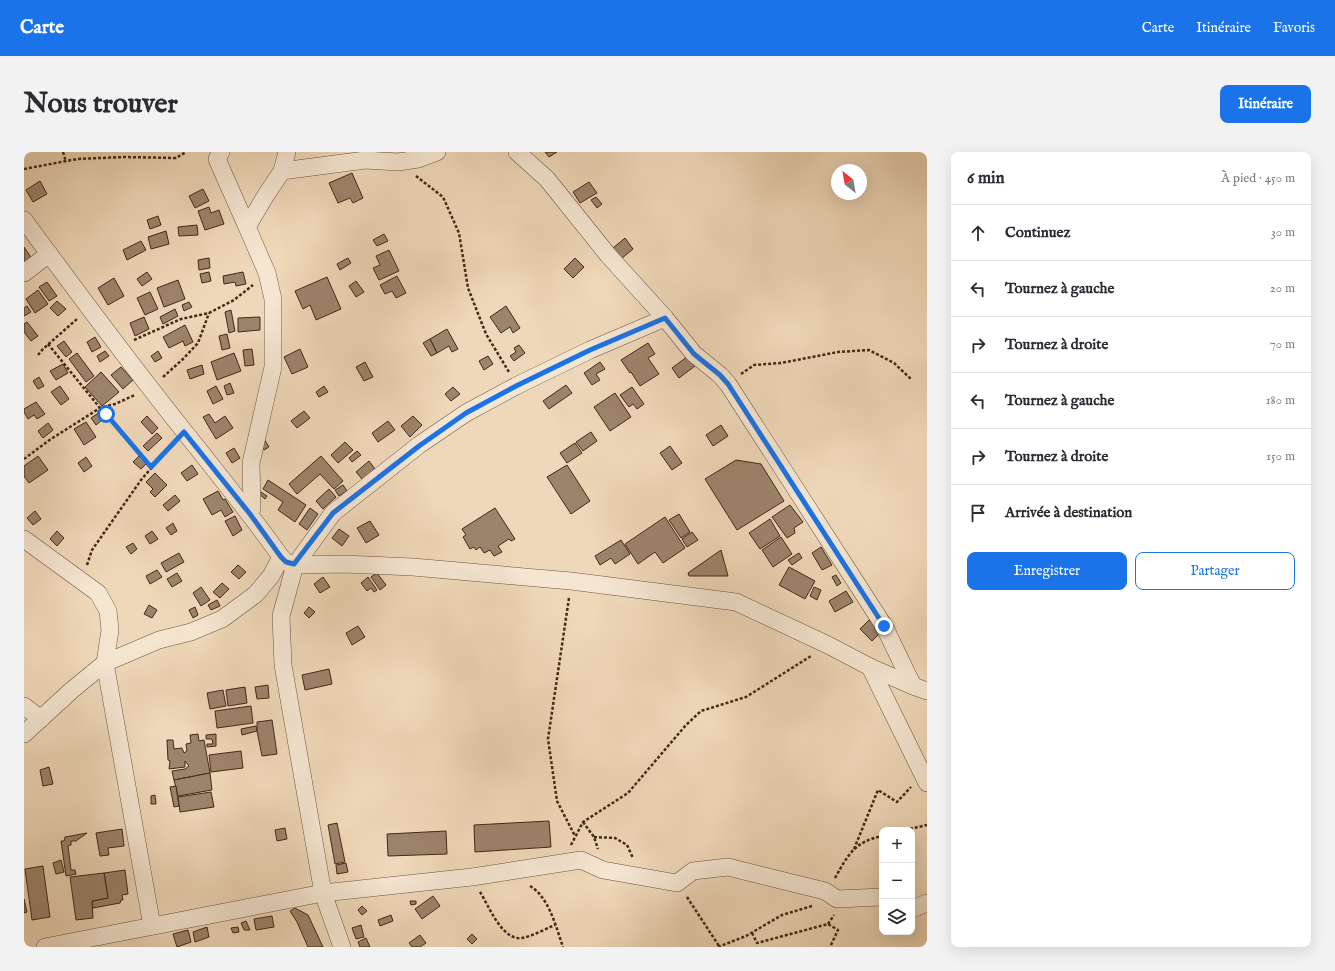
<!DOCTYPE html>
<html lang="fr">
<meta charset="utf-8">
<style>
:root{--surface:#fff;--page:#f2f2f3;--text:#2b2b33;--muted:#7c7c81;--line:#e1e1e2;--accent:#1a73e8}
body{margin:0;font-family:"IM FELL English",serif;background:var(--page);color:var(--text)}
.controls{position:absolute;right:12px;bottom:12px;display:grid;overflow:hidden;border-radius:8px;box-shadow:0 4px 16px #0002}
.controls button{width:36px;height:36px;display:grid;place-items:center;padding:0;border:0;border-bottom:1px solid var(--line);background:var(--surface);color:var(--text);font:20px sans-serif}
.compass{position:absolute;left:807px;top:12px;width:36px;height:36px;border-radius:50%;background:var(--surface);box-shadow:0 4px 16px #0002;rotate:329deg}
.stop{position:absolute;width:12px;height:12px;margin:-9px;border:3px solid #1a73e8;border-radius:50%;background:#fff}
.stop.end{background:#1a73e8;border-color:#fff;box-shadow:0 1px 4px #0008}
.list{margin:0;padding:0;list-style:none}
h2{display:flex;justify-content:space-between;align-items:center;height:52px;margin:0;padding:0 16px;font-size:17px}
h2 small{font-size:13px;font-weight:400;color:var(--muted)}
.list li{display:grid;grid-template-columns:26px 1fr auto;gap:12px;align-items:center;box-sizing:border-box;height:56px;padding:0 16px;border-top:1px solid var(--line)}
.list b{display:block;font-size:15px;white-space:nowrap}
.list em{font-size:13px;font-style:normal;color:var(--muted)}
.actions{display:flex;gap:8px;padding:12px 16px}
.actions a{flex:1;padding:9px 0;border:1px solid var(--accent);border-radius:8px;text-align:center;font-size:14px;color:var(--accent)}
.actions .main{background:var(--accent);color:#fff}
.icon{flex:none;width:22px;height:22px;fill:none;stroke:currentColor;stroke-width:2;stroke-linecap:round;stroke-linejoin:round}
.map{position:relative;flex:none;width:903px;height:795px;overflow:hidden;border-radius:8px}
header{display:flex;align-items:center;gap:24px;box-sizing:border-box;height:56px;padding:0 20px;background:var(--accent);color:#fff}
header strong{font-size:19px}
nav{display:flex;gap:22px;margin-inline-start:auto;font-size:14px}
.intro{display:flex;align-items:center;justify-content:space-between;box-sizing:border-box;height:96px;padding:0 24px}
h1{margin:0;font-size:28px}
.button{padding:10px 18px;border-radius:8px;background:var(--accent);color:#fff;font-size:14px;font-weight:700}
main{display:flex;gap:24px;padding:0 24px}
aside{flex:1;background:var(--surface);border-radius:8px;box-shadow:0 4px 16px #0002}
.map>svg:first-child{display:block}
.building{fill:#9c846b;stroke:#422816}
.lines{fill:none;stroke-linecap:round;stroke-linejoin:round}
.minor-casing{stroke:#6d543f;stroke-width:18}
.path{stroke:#422816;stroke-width:2.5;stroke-dasharray:3 2;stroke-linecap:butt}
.minor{stroke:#f5e6d2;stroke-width:17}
.route{stroke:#1a73e8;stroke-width:5}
</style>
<header>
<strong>Carte</strong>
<nav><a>Carte</a><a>Itinéraire</a><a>Favoris</a></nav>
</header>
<div class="intro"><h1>Nous trouver</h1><a class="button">Itinéraire</a></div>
<main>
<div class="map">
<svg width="903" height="795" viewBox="0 0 903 795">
<rect width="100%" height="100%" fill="#efd8b9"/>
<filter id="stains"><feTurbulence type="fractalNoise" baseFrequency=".005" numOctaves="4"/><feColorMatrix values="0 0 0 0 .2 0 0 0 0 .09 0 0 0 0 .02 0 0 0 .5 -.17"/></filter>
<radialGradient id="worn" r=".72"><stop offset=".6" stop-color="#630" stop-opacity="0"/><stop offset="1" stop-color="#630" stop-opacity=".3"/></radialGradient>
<g class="building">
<path d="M 521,0 L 533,0 L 525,5 Z"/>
<path d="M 328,21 L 339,46 L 329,51 L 326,46 L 314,51 L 305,31 Z"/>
<path d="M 16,29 L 23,42 L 9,50 L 2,38 Z"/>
<path d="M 565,30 L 573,41 L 556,51 L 549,40 Z"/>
<path d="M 179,37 L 185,49 L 171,56 L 165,44 Z"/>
<path d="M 572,45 L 578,52 L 573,56 L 567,48 Z"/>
<path d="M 185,55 L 187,61 L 195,58 L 200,72 L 181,78 L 174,59 Z"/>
<path d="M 134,64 L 137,73 L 126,77 L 123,68 Z"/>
<path d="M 173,73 L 174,83 L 155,84 L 154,75 Z"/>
<path d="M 142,79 L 145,92 L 127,97 L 124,85 Z"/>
<path d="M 360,82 L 364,89 L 353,94 L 349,88 Z"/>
<path d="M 601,86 L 609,97 L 597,107 L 589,96 Z"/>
<path d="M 117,89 L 122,98 L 103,108 L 99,98 Z"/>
<path d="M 0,95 L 8,107 L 0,112 Z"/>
<path d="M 365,98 L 375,119 L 355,128 L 349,116 L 356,113 L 352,104 Z"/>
<path d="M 185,106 L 186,116 L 175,118 L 174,108 Z"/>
<path d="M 324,106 L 327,111 L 316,118 L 313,112 Z"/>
<path d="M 551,106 L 560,115 L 549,126 L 540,117 Z"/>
<path d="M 123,120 L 128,127 L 118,134 L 113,127 Z"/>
<path d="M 185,120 L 187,129 L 178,131 L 176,122 Z"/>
<path d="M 219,120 L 222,132 L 212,134 L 211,130 L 200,132 L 199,124 Z"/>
<path d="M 373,124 L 382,141 L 372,146 L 368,139 L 361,142 L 356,133 Z"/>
<path d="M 303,125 L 317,157 L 292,168 L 286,153 L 279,157 L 271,139 Z"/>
<path d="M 90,126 L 100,144 L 84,153 L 74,136 Z"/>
<path d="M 154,128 L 161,147 L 140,155 L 133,136 Z"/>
<path d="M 332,129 L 340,140 L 332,145 L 325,134 Z"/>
<path d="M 23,130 L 33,144 L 25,149 L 15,135 Z"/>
<path d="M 14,138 L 24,152 L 11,161 L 2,147 Z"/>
<path d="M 126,140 L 134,157 L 121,163 L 113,146 Z"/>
<path d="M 33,149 L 42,157 L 34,164 L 26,156 Z"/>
<path d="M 165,150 L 168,155 L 160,159 L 158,153 Z"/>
<path d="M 3,154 L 7,160 L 0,164 L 0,156 Z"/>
<path d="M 482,154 L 496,176 L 489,181 L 486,175 L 477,181 L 466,165 Z"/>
<path d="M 151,157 L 154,164 L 139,172 L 136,165 Z"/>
<path d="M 207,158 L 211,179 L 205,181 L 201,160 Z"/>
<path d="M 120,165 L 125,177 L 111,184 L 106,171 Z"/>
<path d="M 236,165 L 236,178 L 214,180 L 214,166 Z"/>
<path d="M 3,170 L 14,184 L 7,189 L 0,180 L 0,172 Z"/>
<path d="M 161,173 L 169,190 L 161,194 L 159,189 L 145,196 L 139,185 Z"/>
<path d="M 423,177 L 434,197 L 428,200 L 425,194 L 413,201 L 406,187 Z"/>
<path d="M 203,182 L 206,196 L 198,198 L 195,184 Z"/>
<path d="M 71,185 L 77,195 L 68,200 L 63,190 Z"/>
<path d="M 406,187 L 413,201 L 407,204 L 399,191 Z"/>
<path d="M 40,189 L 48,200 L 42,205 L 33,194 Z"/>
<path d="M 624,191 L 631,202 L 624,206 L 635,222 L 616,234 L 607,220 L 606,221 L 597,208 Z"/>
<path d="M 495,193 L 501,201 L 490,209 L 486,204 L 492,200 L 490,196 Z"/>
<path d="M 228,197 L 230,213 L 221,214 L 219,198 Z"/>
<path d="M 276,197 L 284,215 L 268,222 L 260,205 Z"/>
<path d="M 81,199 L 85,204 L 76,210 L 73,204 Z"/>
<path d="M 134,199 L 138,206 L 131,210 L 127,204 Z"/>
<path d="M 53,201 L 70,224 L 62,230 L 45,207 Z"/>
<path d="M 210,201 L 217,219 L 193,228 L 187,210 Z"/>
<path d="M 464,204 L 469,212 L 460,218 L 455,209 Z"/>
<path d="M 664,204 L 671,214 L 655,226 L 648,216 Z"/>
<path d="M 341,210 L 349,225 L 340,229 L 332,215 Z"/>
<path d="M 576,210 L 581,217 L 572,222 L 576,228 L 568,233 L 560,221 Z"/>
<path d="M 39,212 L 44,221 L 32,228 L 26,219 Z"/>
<path d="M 178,213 L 180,222 L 166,227 L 163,218 Z"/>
<path d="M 97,215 L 109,228 L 99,237 L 87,223 Z"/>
<path d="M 77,220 L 95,240 L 78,254 L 61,235 Z"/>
<path d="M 15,225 L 20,234 L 14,237 L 9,229 Z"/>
<path d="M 206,231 L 210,241 L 203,243 L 200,234 Z"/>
<path d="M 542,233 L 548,241 L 525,257 L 519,249 Z"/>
<path d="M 36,234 L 45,247 L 37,253 L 27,240 Z"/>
<path d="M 192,234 L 199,247 L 189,252 L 183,239 Z"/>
<path d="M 300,234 L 304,240 L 295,245 L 292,240 Z"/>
<path d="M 429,235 L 436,242 L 427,249 L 421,242 Z"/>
<path d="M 608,235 L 620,252 L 613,257 L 609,252 L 605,255 L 596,243 Z"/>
<path d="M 591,241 L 607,265 L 586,279 L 570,255 Z"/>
<path d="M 12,250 L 21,262 L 13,267 L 10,263 L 4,267 L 0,260 L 0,257 Z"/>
<path d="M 280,259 L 286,266 L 273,276 L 267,269 Z"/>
<path d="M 73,262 L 78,268 L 72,273 L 67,266 Z"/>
<path d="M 185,262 L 191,271 L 201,264 L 209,276 L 192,287 L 179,265 Z"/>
<path d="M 123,264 L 134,276 L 128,282 L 117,270 Z"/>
<path d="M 389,264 L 398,273 L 386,285 L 377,274 Z"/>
<path d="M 364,269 L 371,278 L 354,290 L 348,281 Z"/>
<path d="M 62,270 L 72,285 L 60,293 L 50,277 Z"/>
<path d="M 24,271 L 29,278 L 19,286 L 14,279 Z"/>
<path d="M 697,273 L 704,284 L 689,294 L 682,283 Z"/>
<path d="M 567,280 L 573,289 L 559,299 L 552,290 Z"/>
<path d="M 133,281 L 138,286 L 124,299 L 119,294 Z"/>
<path d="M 240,287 L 245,295 L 240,298 L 235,290 Z"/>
<path d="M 321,290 L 329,298 L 314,311 L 307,303 Z"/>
<path d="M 551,291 L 558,301 L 543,311 L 536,301 Z"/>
<path d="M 646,294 L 658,311 L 648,318 L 636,301 Z"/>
<path d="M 210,296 L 216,306 L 208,311 L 202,301 Z"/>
<path d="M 333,299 L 337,303 L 328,310 L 325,306 Z"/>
<path d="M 14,304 L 24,318 L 5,331 L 0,324 L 0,314 Z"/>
<path d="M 115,304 L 123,311 L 117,317 L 109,310 Z"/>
<path d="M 297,304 L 319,329 L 310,337 L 296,322 L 273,342 L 265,332 Z"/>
<path d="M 62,305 L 68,314 L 60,320 L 54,311 Z"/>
<path d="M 712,308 L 737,312 L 760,349 L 713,378 L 681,327 Z"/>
<path d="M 345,309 L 351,317 L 339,328 L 332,320 Z"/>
<path d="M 168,313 L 174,322 L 163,329 L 157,321 Z"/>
<path d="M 543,313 L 566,349 L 547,362 L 523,325 Z"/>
<path d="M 131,321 L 143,333 L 131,345 L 126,340 L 129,337 L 122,330 Z"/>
<path d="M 244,328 L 282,353 L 271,370 L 254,358 L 259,350 L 239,337 Z"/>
<path d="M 319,333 L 323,339 L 315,344 L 311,338 Z"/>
<path d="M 305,337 L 312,345 L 299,357 L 292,349 Z"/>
<path d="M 194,339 L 199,348 L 201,347 L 209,360 L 201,365 L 197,358 L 188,363 L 179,347 Z"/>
<path d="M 237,340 L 243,344 L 241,347 L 235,342 Z"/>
<path d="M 151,343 L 156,349 L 144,359 L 139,353 Z"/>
<path d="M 766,353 L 779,370 L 770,376 L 771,381 L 763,386 L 748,365 Z"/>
<path d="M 286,356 L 294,362 L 283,378 L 275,372 Z"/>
<path d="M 471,356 L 491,387 L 487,389 L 485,387 L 474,394 L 478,400 L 470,404 L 466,398 L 460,401 L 456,395 L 452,398 L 450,395 L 446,397 L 439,385 L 442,383 L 438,377 Z"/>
<path d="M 11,359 L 17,367 L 9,373 L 3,366 Z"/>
<path d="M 655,362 L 666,380 L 657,386 L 645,368 Z"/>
<path d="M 211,364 L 218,378 L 209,384 L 201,369 Z"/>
<path d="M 641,365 L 661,396 L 639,411 L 631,400 L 614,412 L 601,392 Z"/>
<path d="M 746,367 L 756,384 L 736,397 L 725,381 Z"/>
<path d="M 346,369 L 355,383 L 342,391 L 333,376 Z"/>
<path d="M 149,371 L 153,379 L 147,383 L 142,376 Z"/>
<path d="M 315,377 L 325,384 L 318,394 L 308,386 Z"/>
<path d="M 33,379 L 40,386 L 33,394 L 26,387 Z"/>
<path d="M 128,379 L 134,387 L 126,392 L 121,384 Z"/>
<path d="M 668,380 L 674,388 L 663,395 L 658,387 Z"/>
<path d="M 757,385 L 768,402 L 749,415 L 738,398 Z"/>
<path d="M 597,388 L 606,402 L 591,412 L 587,406 L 576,413 L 571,404 Z"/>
<path d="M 109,391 L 113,397 L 107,402 L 102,395 Z"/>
<path d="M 797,395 L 808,413 L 798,418 L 788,401 Z"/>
<path d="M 697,398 L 704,424 L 665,424 L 664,421 Z"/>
<path d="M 155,401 L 160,410 L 142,420 L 137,411 Z"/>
<path d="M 775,401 L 778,406 L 768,413 L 764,408 Z"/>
<path d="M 214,413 L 222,420 L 215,427 L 207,420 Z"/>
<path d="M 765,415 L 791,429 L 781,447 L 755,433 Z"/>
<path d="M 133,418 L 138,425 L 126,432 L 122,424 Z"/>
<path d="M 153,421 L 158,429 L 148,435 L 143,427 Z"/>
<path d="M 353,421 L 362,433 L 356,438 L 347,425 Z"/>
<path d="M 812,423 L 817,431 L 813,434 L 808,425 Z"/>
<path d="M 299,425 L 306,435 L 296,441 L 290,432 Z"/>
<path d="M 344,425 L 353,438 L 350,440 L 347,436 L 343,439 L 337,431 Z"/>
<path d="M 198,431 L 205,437 L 196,446 L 189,440 Z"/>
<path d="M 177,435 L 186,448 L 177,454 L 169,441 Z"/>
<path d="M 790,435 L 797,438 L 793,448 L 786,444 Z"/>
<path d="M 822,439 L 829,450 L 811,460 L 805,449 Z"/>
<path d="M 193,448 L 196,454 L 187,458 L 184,453 Z"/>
<path d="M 125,453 L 133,458 L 128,466 L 120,462 Z"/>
<path d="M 171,455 L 174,463 L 169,466 L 165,458 Z"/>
<path d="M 285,455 L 291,460 L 285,466 L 280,461 Z"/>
<path d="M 845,468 L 858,479 L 848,489 L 836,477 Z"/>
<path d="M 334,474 L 341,485 L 328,493 L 322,481 Z"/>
<path d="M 305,517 L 308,532 L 281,538 L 278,523 Z"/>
<path d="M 244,533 L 245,546 L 233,547 L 231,535 Z"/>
<path d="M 221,535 L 223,551 L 204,554 L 202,538 Z"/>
<path d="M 199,538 L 202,554 L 186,557 L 183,541 Z"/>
<path d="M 227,554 L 229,571 L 193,576 L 191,559 Z"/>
<path d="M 248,568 L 253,602 L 238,604 L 233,579 L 233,570 Z"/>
<path d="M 232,574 L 233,579 L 218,583 L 217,577 Z"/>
<path d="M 174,582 L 175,589 L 180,588 L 186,621 L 150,628 L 148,619 L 161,617 L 165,614 L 161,609 L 161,615 L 145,617 L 146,609 L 144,608 L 143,588 L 149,588 L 150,597 L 158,596 L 160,601 L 163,599 L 162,592 L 167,591 L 166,583 Z"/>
<path d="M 192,582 L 192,594 L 183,595 L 183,592 L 189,592 L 188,587 L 182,587 L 182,583 Z"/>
<path d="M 217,599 L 219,616 L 187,620 L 185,603 Z"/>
<path d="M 25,615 L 29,632 L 19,634 L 16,618 Z"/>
<path d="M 186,621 L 188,638 L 154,644 L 150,628 Z"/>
<path d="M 152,634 L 155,654 L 150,655 L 146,635 Z"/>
<path d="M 187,640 L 190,655 L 156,660 L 154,645 Z"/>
<path d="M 131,643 L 132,652 L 127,652 L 127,644 Z"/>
<path d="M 525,669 L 527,695 L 451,700 L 450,673 Z"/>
<path d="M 313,671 L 321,710 L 311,712 L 304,673 Z"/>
<path d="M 261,676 L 263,687 L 253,689 L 251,678 Z"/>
<path d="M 98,677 L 100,694 L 84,696 L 85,703 L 76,704 L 72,681 Z"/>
<path d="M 422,679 L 423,702 L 364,704 L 363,682 Z"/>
<path d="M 63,681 L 52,689 L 47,689 L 47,693 L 44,694 L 47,718 L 51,718 L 52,722 L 42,724 L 37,689 L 40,689 L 41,685 Z"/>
<path d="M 37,708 L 40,720 L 32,722 L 29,711 Z"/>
<path d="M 322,711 L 324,720 L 313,722 L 312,713 Z"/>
<path d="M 19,714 L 26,765 L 8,768 L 1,717 Z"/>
<path d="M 101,718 L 104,742 L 98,743 L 99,748 L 97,748 L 96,751 L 69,756 L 68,749 L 84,746 L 80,721 Z"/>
<path d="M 80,721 L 84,746 L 68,749 L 69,766 L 52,768 L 46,725 Z"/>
<path d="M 409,744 L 416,754 L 398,767 L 391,757 Z"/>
<path d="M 0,747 L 3,760 L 0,761 Z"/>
<path d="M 386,749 L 392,749 L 392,752 L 387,753 Z"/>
<path d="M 338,754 L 343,759 L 338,763 L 334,758 Z"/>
<path d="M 271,756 L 284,763 L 299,795 L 284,795 L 273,770 L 266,759 Z"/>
<path d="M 367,763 L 369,769 L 356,774 L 354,768 Z"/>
<path d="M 248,764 L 250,775 L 232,778 L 230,767 Z"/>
<path d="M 222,769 L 226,778 L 220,778 L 217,771 Z"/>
<path d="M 337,773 L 340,785 L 332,787 L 328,776 Z"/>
<path d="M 183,775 L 185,785 L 171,790 L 169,780 Z"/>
<path d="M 214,775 L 215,780 L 209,781 L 207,776 Z"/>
<path d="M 164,778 L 167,790 L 153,795 L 149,782 Z"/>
<path d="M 448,782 L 453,787 L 448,792 L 443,787 Z"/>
<path d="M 396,783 L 402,791 L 396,795 L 388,795 L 385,791 Z"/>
<path d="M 342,786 L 346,795 L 336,795 L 334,790 Z"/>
</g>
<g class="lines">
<defs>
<g id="minor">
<path d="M 197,0 L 193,7 L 223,75"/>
<path d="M 493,0 L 523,27 L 584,103 L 641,166 L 670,202 L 696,223 L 704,232 L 860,474 L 889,534"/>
<path d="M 258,19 L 341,8 L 374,10 L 394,7 L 413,0"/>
<path d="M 0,68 C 42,125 84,182 127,237 C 170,293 216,347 257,405 L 262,410 L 271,413 L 320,412 L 389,415 L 547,429 L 712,450 L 804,493 L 846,515 L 889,534 L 903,539"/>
<path d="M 0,121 L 25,102"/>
<path d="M 226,362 L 228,356 L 227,311 L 249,215 L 249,147 L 243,121 L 223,75 L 242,43 L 258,19 L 263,0"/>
<path d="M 0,387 L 74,441 L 84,459 L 86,478 L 81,511 L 128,774"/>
<path d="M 846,515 L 903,631"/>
<path d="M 0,554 L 17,567"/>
<path d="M 0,582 L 48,538 L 81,511 L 135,488 L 167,480 L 198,467 L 232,442 L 247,424 L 257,405"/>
<path d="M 888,757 L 903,751"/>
<path d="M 21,795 L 299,741 L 448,725 L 557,708 L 579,718 L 653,731 L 669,719 L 704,715 L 801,739 L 813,747 L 858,745"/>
<path d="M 318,795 L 299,741 L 259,513 L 257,464 L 271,413 L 309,361 L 395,293 L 442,261 L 492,234 L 566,198 L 641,166"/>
</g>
</defs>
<use href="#minor" class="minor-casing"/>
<g class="path">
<path d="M 39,0 L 42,10"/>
<path d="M 0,17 L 53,7 L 100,5 L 152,6 L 162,0"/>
<path d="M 392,24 L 419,45 L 435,81 L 444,136 L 462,182 L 485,220"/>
<path d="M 110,188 L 157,167 L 185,161 L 210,148 L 229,133"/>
<path d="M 24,192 L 76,256 L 82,262 L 127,315"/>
<path d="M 14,203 L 19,197 L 53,167"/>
<path d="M 717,222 L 730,213 L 757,211 L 814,200 L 845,198 L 870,211 L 888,228"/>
<path d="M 139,225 L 159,207 L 174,191 L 185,161"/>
<path d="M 0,307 L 27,287 L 76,256 L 91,252 L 111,243"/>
<path d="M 63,413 L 68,398 L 117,328 L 148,292"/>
<path d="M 545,446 L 524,587 L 533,649 L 551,684"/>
<path d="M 559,670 L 570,685 L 574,697"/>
<path d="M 881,678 L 903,673"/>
<path d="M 570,685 L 591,686 L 603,693 L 609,706"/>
<path d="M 547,693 L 559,670 L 604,641 L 662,573 L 677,559 L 722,545 L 787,504"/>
<path d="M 830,697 L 854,638 L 873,650 L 887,635"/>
<path d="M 811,726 C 824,703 830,690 858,684"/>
<path d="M 506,734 C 525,745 532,775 539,795"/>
<path d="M 456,740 C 465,754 478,789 498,786 C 509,784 521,777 531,773"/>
<path d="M 663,745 L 695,794"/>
<path d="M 804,772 L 810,763"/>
<path d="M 728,781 L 733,791 L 804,772 L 814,778 L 806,795"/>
<path d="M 694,795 L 722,784 L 758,763 L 788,754"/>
</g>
<use href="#minor" class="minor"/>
</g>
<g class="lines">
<path class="route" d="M 82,262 L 127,315 L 160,280 L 226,362 L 257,405 L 262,410 L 270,412 L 309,361 L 395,294 L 442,261 L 492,234 L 566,198 L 641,166 L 670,202 L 696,223 L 704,232 L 860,474"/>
</g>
<rect width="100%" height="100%" filter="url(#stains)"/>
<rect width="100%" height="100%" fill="url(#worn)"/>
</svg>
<div class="controls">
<button>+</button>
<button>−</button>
<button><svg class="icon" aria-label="layers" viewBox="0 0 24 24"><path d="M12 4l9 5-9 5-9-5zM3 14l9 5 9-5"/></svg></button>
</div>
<svg class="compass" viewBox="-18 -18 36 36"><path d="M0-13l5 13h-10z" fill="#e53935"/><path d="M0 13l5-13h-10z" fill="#7c7c81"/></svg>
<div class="stop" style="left:82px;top:262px"></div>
<div class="stop end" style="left:860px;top:474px"></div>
</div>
<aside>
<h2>6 min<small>À pied · 450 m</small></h2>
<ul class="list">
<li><svg class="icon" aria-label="ahead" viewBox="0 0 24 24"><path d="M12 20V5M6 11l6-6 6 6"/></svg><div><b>Continuez</b></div><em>30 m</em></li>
<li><svg class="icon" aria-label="left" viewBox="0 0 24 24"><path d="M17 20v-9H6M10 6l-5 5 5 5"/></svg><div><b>Tournez à gauche</b></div><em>20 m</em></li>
<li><svg class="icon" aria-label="right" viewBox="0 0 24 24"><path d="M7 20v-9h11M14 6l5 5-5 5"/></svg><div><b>Tournez à droite</b></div><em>70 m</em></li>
<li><svg class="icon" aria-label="left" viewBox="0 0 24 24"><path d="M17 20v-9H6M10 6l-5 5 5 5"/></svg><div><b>Tournez à gauche</b></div><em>180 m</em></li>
<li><svg class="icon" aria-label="right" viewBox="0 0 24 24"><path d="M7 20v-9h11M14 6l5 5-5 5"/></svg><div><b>Tournez à droite</b></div><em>150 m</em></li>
<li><svg class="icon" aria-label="arrive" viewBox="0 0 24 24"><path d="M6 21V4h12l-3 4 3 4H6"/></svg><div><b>Arrivée à destination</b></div></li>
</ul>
<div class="actions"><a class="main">Enregistrer</a><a>Partager</a></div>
</aside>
</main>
